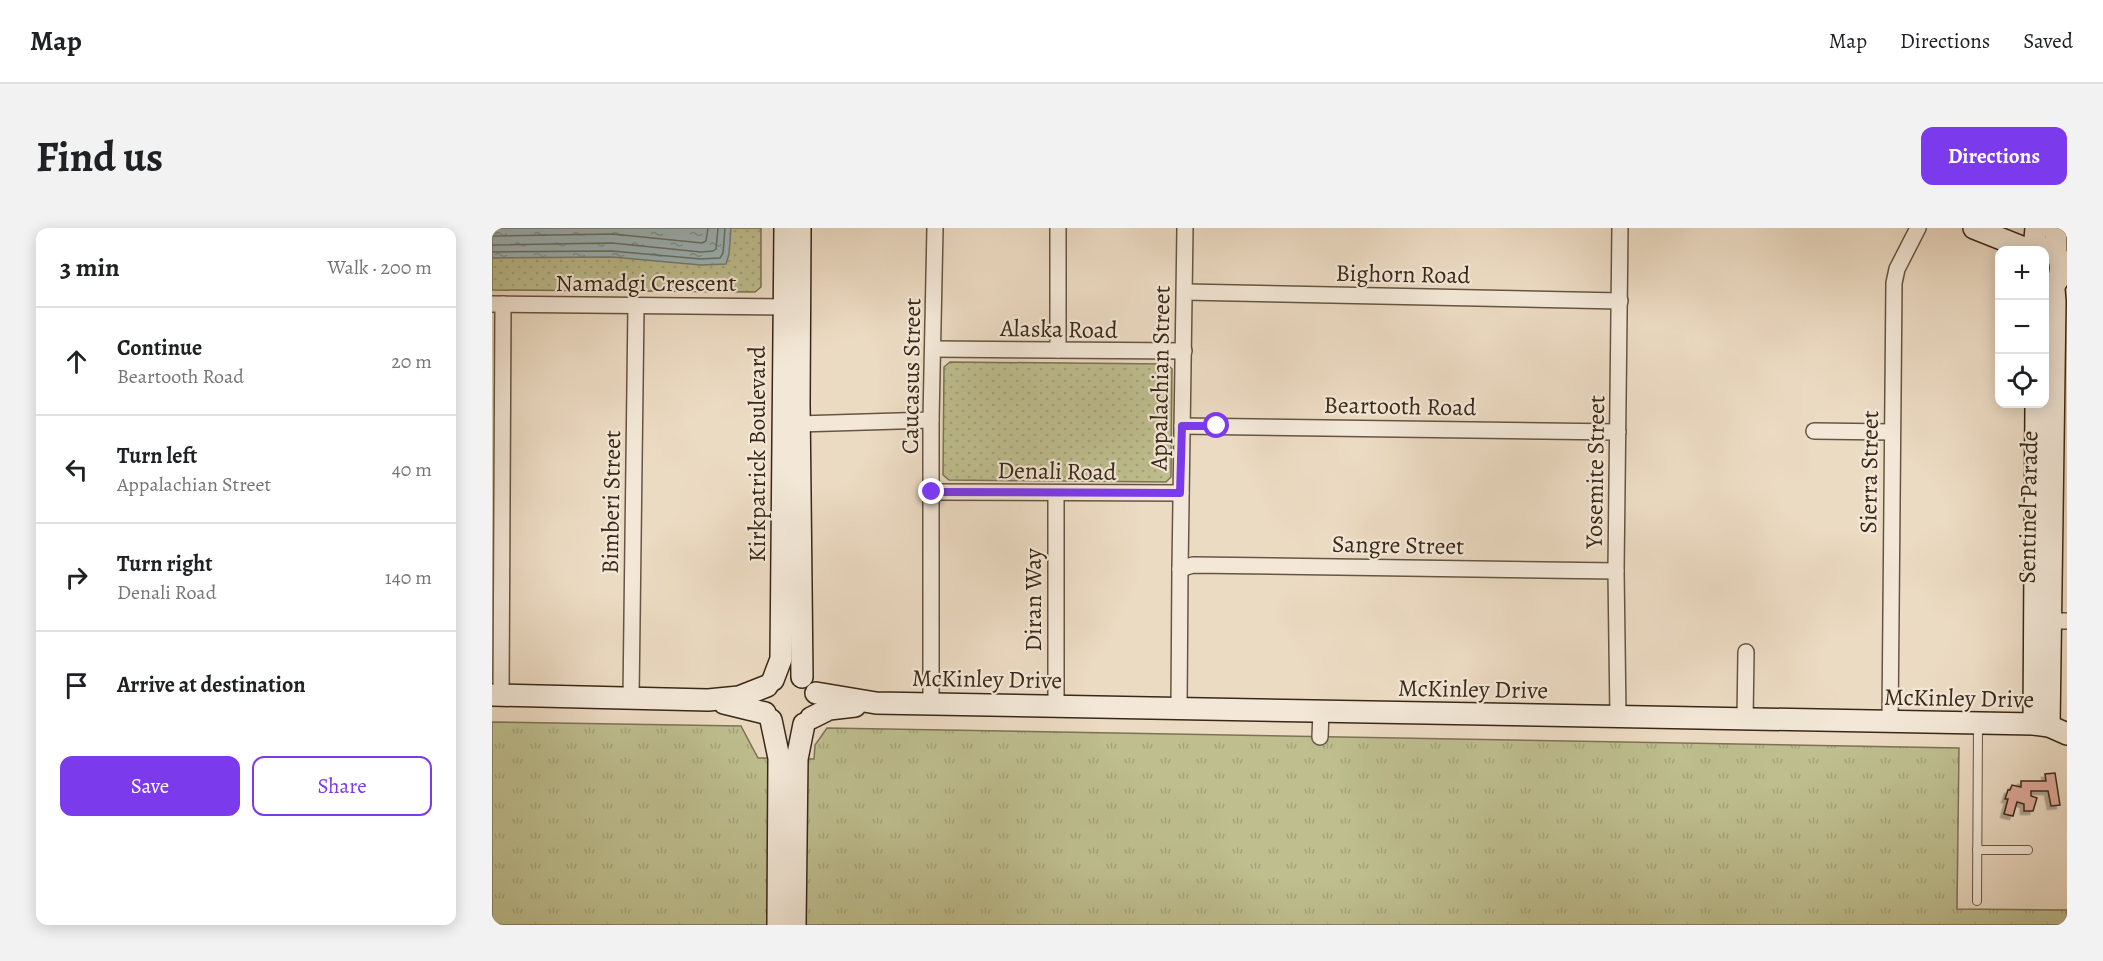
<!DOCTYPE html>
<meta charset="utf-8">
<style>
:root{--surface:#fff;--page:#f2f2f2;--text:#202124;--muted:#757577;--line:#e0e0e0;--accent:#7c3aed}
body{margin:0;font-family:Alegreya,serif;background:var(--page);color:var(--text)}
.controls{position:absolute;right:18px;top:18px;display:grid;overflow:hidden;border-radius:12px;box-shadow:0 3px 15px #0003}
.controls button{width:54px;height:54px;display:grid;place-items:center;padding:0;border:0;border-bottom:2px solid var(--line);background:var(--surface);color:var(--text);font:30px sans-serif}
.stop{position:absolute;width:18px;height:18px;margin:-14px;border:4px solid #7c3aed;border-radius:50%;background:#fff}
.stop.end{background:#7c3aed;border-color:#fff;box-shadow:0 2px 6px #0008}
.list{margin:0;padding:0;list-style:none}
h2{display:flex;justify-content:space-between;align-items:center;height:78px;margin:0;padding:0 24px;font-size:26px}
h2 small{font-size:20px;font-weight:400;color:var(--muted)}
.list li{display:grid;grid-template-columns:39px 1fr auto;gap:18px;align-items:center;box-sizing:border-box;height:108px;padding:0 24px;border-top:2px solid var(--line)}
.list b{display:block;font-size:22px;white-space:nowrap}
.list p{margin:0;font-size:20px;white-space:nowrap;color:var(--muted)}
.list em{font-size:20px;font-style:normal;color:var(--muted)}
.actions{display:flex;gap:12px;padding:18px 24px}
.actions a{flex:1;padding:14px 0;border:2px solid var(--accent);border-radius:12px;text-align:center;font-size:21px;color:var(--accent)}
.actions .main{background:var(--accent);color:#fff}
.icon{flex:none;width:33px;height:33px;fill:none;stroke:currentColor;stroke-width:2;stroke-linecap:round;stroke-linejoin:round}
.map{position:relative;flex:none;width:1575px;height:697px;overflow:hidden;border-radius:12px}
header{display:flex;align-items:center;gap:36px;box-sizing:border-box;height:84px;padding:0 30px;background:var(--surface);border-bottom:2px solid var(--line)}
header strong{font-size:28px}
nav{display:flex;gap:33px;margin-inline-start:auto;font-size:21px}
.intro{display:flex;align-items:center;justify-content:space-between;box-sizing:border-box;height:144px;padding:0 36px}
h1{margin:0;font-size:42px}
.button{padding:15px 27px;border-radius:12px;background:var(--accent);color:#fff;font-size:21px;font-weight:700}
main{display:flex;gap:36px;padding:0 36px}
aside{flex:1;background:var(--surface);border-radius:12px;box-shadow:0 3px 15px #0003}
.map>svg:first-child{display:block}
.grass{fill:url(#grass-tufts);stroke:#7c7353;stroke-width:1.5}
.park{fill:url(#park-dots);stroke:#7c7353;stroke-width:1.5}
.water{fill:url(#water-ripples);stroke:#757f7b;stroke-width:1.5}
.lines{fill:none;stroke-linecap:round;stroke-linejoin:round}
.shore{stroke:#6b706a;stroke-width:1.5}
.building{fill:#dea899;stroke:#392817;stroke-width:1.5;filter:url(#shadow)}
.lane-casing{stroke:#665542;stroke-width:10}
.street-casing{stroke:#665542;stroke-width:18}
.secondary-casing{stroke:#392817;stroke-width:24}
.lane{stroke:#f3e8d8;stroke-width:8}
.street{stroke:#f3e8d8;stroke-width:15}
.secondary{stroke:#f3e8d8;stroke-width:21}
.route{stroke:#7c3aed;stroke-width:8}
.labels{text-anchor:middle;stroke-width:4.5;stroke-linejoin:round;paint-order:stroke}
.street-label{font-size:24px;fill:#392817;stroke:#f3e8d8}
</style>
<header>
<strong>Map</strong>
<nav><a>Map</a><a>Directions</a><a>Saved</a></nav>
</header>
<div class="intro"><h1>Find us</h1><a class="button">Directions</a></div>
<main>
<aside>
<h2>3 min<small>Walk · 200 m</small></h2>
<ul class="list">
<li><svg class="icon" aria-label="ahead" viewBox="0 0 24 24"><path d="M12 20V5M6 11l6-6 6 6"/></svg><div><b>Continue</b><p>Beartooth Road</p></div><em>20 m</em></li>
<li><svg class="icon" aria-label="left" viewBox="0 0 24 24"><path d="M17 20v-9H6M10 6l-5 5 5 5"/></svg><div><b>Turn left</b><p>Appalachian Street</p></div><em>40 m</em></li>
<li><svg class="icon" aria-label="right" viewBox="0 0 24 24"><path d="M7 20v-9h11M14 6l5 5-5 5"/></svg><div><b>Turn right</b><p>Denali Road</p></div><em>140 m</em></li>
<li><svg class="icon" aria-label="arrive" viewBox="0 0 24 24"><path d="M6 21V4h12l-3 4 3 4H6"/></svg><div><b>Arrive at destination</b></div></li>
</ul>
<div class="actions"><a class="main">Save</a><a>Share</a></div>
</aside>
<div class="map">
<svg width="1575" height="697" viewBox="0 0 1575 697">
<defs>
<pattern id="grass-tufts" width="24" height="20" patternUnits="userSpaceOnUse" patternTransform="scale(1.5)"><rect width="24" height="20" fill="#bebe8f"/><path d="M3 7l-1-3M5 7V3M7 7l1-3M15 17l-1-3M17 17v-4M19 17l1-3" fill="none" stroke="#a4a37b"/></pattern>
<pattern id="park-dots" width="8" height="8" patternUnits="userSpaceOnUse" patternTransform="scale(1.5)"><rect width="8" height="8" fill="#bebe8f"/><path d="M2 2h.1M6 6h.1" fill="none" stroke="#a4a37b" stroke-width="1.8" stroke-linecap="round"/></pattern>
<pattern id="water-ripples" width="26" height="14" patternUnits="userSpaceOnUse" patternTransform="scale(1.5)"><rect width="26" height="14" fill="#9db9be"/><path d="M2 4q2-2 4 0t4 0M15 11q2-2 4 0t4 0" fill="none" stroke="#819699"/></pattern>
<filter id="shadow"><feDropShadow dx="-3.5" dy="3.5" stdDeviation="0" flood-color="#0004"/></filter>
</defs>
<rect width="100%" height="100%" fill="#ecdbc3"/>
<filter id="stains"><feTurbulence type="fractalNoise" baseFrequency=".00333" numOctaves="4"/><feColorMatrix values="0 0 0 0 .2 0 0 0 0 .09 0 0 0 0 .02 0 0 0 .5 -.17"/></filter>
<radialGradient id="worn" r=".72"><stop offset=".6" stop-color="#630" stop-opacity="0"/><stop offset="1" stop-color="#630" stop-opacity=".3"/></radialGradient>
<path class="grass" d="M 0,494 L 249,498 L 266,530 L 322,531 L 323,517 L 335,500 L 1467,520 L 1465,681 L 1575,682 L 1575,697 L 0,697 Z"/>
<g class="park">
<path d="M 0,0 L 269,0 L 269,59 L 263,64 L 0,62 Z"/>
<path d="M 458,134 L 675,136 L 680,141 L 679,249 L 674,254 L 457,252 L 451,247 L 452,139 Z"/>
</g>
<path class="water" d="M 0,0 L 239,0 L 237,26 L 234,36 L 209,37 L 120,29 L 0,30 Z"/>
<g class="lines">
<g class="shore">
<path d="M 0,8 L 121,6 L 210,15 L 214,13 L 216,0"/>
<path d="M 0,17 L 120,15 L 209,24 L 221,23 L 224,21 L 226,0"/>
<path d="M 0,24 L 120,23 L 209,31 L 228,30 L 231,25 L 233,0"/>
</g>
</g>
<path class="building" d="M 1563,545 L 1568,577 L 1559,578 L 1556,563 L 1539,563 L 1539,568 L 1545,570 L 1541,583 L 1532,583 L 1532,576 L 1525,574 L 1521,588 L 1512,586 L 1516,571 L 1513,571 L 1516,562 L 1518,562 L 1520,557 L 1529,559 L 1529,553 L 1554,553 L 1553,546 Z"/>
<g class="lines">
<defs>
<g id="lane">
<path d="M 1485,622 L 1536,622"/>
<path d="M 1485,673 L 1486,497"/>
</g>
<g id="street">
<path d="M 566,0 L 566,122"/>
<path d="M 693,64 L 1128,73"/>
<path d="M 0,76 L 301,79"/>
<path d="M 442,121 L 692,123"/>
<path d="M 307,196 L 439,192"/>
<path d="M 690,198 L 1126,204"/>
<path d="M 1322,203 L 1400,204"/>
<path d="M 440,264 L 689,265"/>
<path d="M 688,341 L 701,337 L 1124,343"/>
<path d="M 1550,393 L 1575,393"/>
<path d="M 9,467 L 11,76"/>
<path d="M 139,470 L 144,78"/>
<path d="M 439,476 L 439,192 L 443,0"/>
<path d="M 564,478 L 564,266"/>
<path d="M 687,480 L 688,341 L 693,0"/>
<path d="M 1126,489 L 1124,343 L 1128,0"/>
<path d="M 1253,491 L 1254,424"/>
<path d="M 1398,494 L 1402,55 L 1405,41 L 1426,0"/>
<path d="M 828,509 L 829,484"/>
</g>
<g id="secondary">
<path d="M 308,0 L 307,176 L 310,449"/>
<path d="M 1482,0 L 1537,22"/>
<path d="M 1564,0 L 1564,23"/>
<path d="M 1542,22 L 1544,0"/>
<path d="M 1544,22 C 1575,12 1575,60 1552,62"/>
<path d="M 281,452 L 289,431 L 293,0"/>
<path d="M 324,465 L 384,475 L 1542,496 L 1557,498 L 1575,506"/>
<path d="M 0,467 L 216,472 L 247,469 L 275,458"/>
<path d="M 232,475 L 273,485"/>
<path d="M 319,490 L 337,481 L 363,478"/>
<path d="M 279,492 L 287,530 L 286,697"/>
<path d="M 1542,496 L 1544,176"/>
<path d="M 1557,498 L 1563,74 L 1562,61"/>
<path d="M 303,697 L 305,531 L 312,496"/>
</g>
</defs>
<use href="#lane" class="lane-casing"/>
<use href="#street" class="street-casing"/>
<use href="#secondary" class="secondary-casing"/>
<use href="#lane" class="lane"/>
<use href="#street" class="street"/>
<use href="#secondary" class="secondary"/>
</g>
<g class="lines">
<path class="route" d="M 440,264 L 688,265 L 690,198 L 725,198"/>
</g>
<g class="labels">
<g class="street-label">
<text transform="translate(911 46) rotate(1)" y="8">Bighorn Road</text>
<text x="154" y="63">Namadgi Crescent</text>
<text transform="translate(567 101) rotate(1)" y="8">Alaska Road</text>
<text transform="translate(419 148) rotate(-89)" y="8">Caucasus Street</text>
<text transform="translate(668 150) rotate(-89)" y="8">Appalachian Street</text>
<text transform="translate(908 178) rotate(1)" y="8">Beartooth Road</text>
<text transform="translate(265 226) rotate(-90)" y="8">Kirkpatrick Boulevard</text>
<text transform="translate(565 243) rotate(1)" y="8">Denali Road</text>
<text transform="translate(1103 244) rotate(-89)" y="8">Yosemite Street</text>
<text transform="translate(1377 244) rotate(-89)" y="8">Sierra Street</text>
<text transform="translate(119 274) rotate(-89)" y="8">Bimberi Street</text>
<text transform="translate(1536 279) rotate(-89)" y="8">Sentinel Parade</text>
<text transform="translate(906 317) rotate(1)" y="8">Sangre Street</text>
<text transform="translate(541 372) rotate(-90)" y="8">Diran Way</text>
<text transform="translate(495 451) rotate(1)" y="8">McKinley Drive</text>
<text transform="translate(981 461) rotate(1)" y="8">McKinley Drive</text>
<text transform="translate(1467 470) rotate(1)" y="8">McKinley Drive</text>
</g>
</g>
<rect width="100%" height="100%" filter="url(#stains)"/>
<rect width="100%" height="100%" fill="url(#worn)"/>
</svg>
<div class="controls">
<button>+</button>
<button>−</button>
<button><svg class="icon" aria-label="locate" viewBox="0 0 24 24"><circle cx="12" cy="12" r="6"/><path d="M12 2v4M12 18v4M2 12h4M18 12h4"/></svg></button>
</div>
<div class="stop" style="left:725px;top:198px"></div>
<div class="stop end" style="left:440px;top:264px"></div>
</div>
</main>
